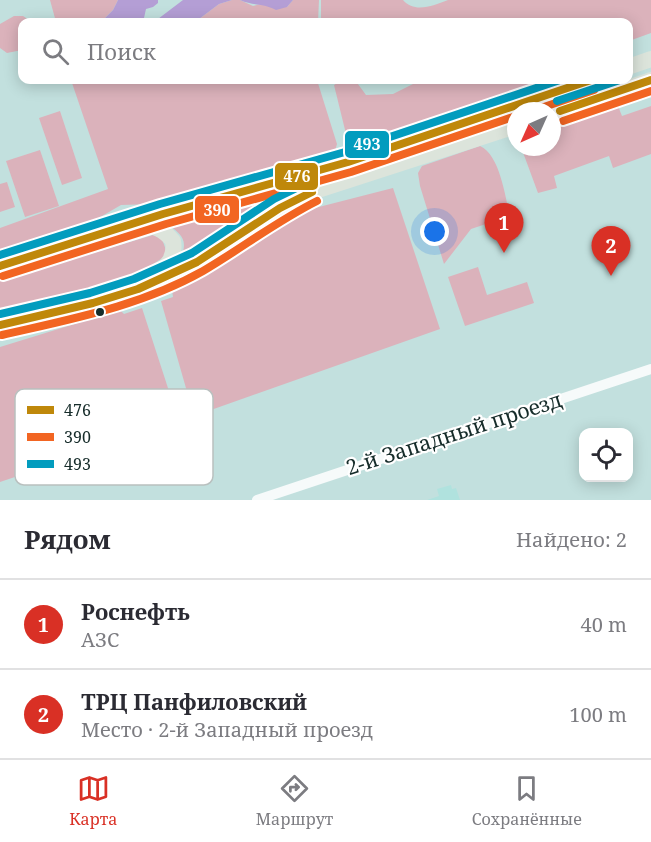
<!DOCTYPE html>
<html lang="ru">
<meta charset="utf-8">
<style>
:root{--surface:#fff;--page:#f2f2f3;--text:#2b2b33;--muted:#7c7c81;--line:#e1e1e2;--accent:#d93025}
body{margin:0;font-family:"Noto Serif",serif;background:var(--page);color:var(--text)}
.controls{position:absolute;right:18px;bottom:18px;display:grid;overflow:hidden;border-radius:12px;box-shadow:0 3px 15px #0003}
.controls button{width:54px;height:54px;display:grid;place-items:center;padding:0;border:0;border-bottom:2px solid var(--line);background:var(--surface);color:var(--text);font:30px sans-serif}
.compass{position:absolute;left:507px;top:102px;width:54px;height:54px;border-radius:50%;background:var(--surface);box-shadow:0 3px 15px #0003;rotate:225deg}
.you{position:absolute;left:435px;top:232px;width:21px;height:21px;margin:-15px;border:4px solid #fff;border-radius:50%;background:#1a73e8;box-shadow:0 0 0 9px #1a73e833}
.badge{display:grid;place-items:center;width:39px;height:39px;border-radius:50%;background:var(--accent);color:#fff;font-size:20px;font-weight:700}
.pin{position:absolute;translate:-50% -50px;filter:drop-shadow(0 2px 3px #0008)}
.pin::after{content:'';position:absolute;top:32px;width:21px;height:18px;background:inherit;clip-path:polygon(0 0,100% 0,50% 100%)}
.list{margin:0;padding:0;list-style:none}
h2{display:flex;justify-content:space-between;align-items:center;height:78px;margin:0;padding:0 24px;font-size:26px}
h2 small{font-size:20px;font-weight:400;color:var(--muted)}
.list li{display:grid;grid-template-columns:39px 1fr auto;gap:18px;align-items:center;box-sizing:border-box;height:90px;padding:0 24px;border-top:2px solid var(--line)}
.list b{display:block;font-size:22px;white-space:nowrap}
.list p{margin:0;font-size:20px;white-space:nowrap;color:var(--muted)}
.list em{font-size:20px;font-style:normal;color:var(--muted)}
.icon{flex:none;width:33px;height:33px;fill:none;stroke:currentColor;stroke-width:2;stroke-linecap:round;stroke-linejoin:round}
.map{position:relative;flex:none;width:651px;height:500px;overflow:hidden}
.search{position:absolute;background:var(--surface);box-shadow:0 3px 15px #0003;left:18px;right:18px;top:18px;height:66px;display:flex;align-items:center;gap:15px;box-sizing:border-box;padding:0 21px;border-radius:12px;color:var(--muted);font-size:22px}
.sheet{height:258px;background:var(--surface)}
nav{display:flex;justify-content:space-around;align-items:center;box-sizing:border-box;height:84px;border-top:2px solid var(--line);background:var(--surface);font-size:16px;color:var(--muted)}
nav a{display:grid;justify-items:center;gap:3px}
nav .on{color:var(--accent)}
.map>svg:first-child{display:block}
.built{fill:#b0e2de}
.green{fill:#dbb2bb}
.water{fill:#b49ed5}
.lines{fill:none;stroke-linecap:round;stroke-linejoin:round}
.street{stroke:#f6fafa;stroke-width:10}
.primary{stroke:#dce4db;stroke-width:16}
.bus-1-casing{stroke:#fff;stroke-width:12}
.bus-2-casing{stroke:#fff;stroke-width:12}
.bus-3-casing{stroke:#fff;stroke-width:12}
.bus-1{stroke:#bf880a;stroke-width:8}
.bus-2{stroke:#f26522;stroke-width:8}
.bus-3{stroke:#029cbe;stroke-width:8}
.bus-dot{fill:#162c2a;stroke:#fff;stroke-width:2}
.labels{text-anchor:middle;stroke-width:4.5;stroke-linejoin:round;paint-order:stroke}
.street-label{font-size:21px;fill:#162c2a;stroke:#fff}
.key{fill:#fff;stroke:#b9c0bf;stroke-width:1.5}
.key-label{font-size:16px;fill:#162c2a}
.line-badge{stroke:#fff;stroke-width:2}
.badge-label{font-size:16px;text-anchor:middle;font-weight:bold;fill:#fff}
</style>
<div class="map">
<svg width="651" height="500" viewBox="0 0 651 500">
<rect width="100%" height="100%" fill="#c2e0de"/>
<path class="built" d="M 451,485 L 452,489 L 456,488 L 460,500 L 427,500 L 439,496 L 437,489 Z"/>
<g class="green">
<path d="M 50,0 L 118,0 L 113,10 L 101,22 L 56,22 Z"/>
<path d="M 232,0 L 240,0 L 253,6 L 264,3 L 287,7 L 293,0 L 319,0 L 318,22 L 195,22 L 219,4 Z"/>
<path d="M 321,0 L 403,0 C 415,14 434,5 448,0 L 651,0 L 651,33 L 629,41 L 628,22 L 321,22 Z"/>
<path d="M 14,16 L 23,16 L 32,22 L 22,22 L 22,50 L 7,53 L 0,48 L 0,24 Z"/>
<path d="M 71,80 L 317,80 L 337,144 L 335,151 L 328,156 L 176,207 L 171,196 L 153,204 L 121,205 L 90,223 L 0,250 L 0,228 L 108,189 Z"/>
<path d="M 343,80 L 355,80 L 366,95 L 393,94 L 421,80 L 552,80 L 363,146 L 352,145 L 347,138 L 334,85 Z"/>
<path d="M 616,101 L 622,116 L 651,106 L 651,154 L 613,168 L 609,156 L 554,176 L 557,188 L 538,193 L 521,147 L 552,147 L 552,124 Z"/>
<path d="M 60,111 L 82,178 L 62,185 L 39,118 Z"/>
<path d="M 480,146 C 500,155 505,196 510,216 L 471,229 L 444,264 L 420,186 L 418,173 L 422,166 Z"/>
<path d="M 40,150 L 59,206 L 25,217 L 6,161 Z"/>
<path d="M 7,182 L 15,207 L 0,212 L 0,184 Z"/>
<path d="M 393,188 L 440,329 L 194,416 L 161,301 L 173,297 L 172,290 L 231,252 L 315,208 Z"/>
<path d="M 275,194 L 280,197 L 278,200 L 180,261 C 189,238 182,236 166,222 Z"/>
<path d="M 153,235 L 162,239 L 167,253 C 145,280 37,302 0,312 L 0,279 L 47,263 L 70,260 Z"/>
<path d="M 478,267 L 487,295 L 527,282 L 534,303 L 465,326 L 448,277 Z"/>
<path d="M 142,308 L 179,422 L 0,482 L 0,347 L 120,310 L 124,314 Z"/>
</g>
<g class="water">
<path d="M 118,0 L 158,0 L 158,3 L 153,7 L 146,9 L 144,18 L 150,22 L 101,22 L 113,10 Z"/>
<path d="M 183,0 L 232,0 L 219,4 L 195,22 L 154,22 Z"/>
<path d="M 240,0 L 293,0 L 287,7 L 276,10 C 263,3 253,6 240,0 Z"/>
</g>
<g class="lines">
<path class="street" d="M 257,500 L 651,369"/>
<g class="primary">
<path d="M 628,67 L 651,59"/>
<path d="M 552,114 L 651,80"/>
<path d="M 138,224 C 153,225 163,229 173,241 C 176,258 166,267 154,278"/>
<path d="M 0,266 L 163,214 L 348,162 L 591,80"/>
<path d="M 0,325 C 55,311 112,302 163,278 C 214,255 257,219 306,194 L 516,126"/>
</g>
<defs>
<g id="bus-1">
<path d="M 560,111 L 651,80"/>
<path d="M 0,266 L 163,214 L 348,162 L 591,80"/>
<path d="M 0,325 L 93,303 L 138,289 L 197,262 L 280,208 L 312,192"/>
</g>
<g id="bus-2">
<path d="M 532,111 L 594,90"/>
<path d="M 563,121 L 651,91"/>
<path d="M 3,276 L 166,224 L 351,172 L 516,116"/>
<path d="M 2,335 C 71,319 141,306 203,271 C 242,248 277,221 317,201"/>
</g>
<g id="bus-3">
<path d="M 557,101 L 620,80"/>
<path d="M 0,255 L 160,204 L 345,152 L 560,80"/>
<path d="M 0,314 L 90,293 L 134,279 L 192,253 L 274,199 L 307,183"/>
</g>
</defs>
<use href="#bus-1" class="bus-1-casing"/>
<use href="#bus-2" class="bus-2-casing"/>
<use href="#bus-3" class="bus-3-casing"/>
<use href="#bus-1" class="bus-1"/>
<use href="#bus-2" class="bus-2"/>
<use href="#bus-3" class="bus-3"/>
</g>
<circle class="bus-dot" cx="100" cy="312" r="5"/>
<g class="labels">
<g class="street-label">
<text transform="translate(454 434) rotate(-18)" y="7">2-й Западный проезд</text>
</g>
</g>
<rect x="15" y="389" width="198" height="96" rx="9" class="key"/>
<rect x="27" y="406" width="27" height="8" fill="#bf880a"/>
<rect x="27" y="433" width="27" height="8" fill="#f26522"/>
<rect x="27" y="460" width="27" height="8" fill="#029cbe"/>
<g class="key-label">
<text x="64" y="416">476</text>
<text x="64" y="443">390</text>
<text x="64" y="470">493</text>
</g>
<g class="line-badge">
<rect x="344" y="130" width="46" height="29" rx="6" fill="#029cbe"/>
<rect x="274" y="162" width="45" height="29" rx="6" fill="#bf880a"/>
<rect x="194" y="195" width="46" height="29" rx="6" fill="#f26522"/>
</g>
<g class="badge-label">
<text x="367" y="150">493</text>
<text x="297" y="182">476</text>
<text x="217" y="216">390</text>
</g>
</svg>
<div class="controls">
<button><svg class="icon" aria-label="locate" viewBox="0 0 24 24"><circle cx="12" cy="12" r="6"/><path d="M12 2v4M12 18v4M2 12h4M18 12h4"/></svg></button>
</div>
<svg class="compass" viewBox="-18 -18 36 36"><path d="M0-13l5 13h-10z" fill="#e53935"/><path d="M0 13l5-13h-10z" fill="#7c7c81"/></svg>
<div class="you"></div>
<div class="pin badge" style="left:504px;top:253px">1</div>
<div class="pin badge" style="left:611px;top:276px">2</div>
<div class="search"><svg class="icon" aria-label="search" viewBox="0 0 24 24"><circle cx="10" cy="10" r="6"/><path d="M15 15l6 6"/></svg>Поиск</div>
</div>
<section class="sheet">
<h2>Рядом<small>Найдено: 2</small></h2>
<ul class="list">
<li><span class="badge">1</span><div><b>Роснефть</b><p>АЗС</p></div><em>40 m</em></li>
<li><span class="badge">2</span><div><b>ТРЦ Панфиловский</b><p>Место · 2-й Западный проезд</p></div><em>100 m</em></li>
</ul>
</section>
<nav>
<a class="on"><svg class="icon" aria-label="map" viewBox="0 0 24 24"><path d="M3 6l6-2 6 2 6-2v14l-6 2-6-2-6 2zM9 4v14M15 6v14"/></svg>Карта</a>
<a><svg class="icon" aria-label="directions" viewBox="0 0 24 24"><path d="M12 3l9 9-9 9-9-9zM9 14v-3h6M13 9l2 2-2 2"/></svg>Маршрут</a>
<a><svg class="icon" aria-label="saved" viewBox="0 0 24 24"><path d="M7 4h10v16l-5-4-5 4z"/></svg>Сохранённые</a>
</nav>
